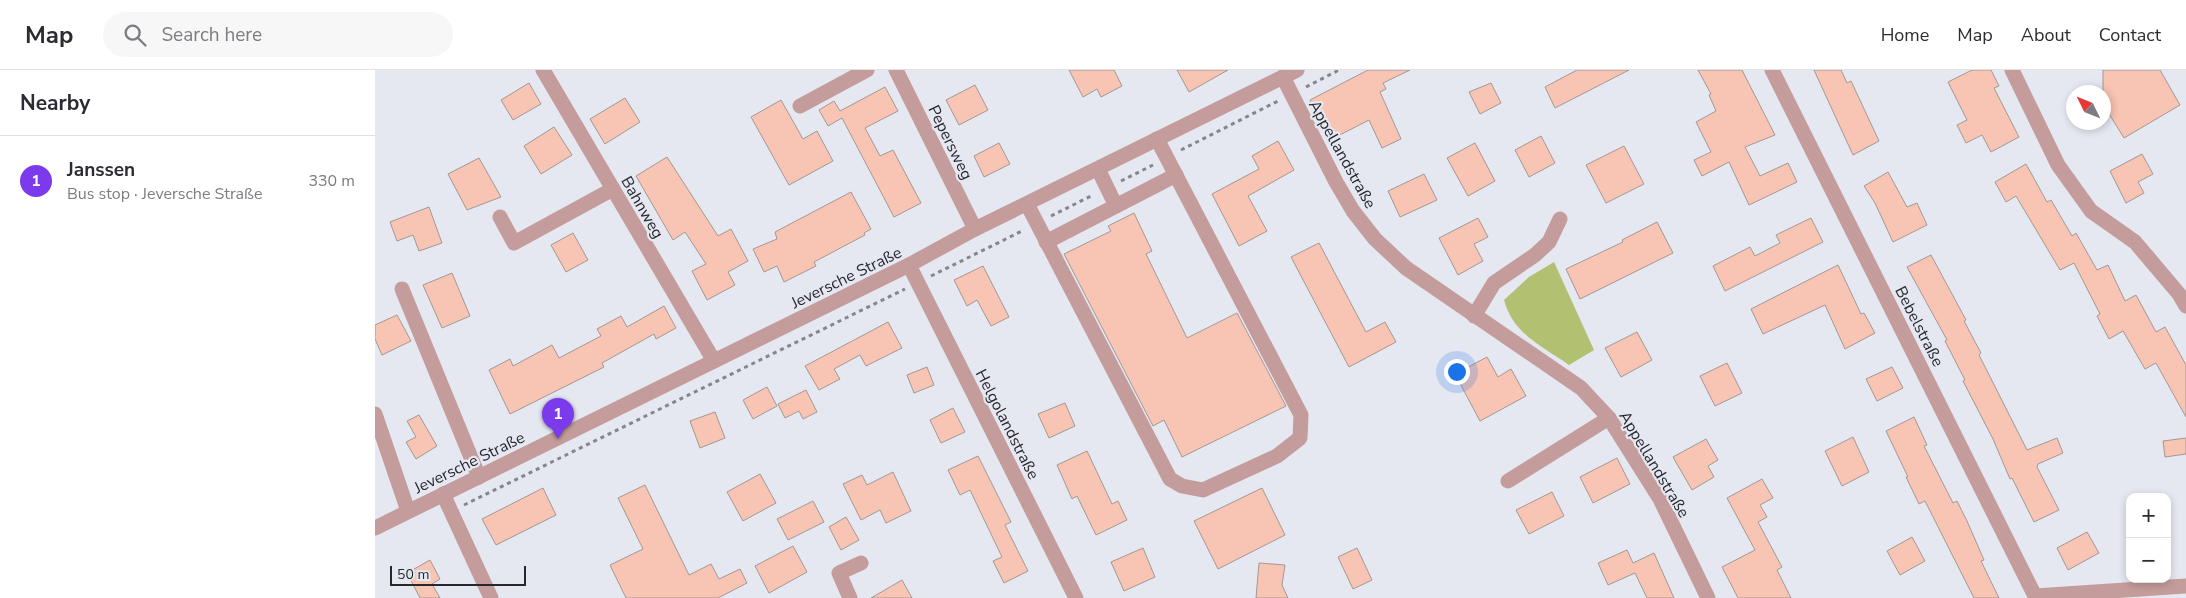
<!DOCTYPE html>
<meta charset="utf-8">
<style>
:root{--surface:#fff;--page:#f7f7f7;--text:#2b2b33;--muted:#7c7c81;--line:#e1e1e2;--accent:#7c3aed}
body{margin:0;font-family:"Nunito Sans",sans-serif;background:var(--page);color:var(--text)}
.controls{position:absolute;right:15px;bottom:15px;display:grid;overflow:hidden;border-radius:10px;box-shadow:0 2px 8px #0003}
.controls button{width:45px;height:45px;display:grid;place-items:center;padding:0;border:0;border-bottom:1px solid var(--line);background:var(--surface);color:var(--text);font:25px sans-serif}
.compass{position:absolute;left:1691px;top:15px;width:45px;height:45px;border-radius:50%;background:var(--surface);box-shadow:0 2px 8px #0003;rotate:313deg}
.scale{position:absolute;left:15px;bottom:12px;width:136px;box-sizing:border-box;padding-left:5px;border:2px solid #27282c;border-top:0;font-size:14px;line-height:18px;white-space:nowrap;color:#27282c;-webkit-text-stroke:4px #e5e7f1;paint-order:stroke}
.you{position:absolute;left:1081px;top:301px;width:18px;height:18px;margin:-12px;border:4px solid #fff;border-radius:50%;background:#1a73e8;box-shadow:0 0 0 8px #1a73e833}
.badge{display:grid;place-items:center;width:32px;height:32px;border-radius:50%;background:var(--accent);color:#fff;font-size:16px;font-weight:700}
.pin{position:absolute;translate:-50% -41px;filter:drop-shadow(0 1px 2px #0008)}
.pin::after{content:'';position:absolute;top:26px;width:18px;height:15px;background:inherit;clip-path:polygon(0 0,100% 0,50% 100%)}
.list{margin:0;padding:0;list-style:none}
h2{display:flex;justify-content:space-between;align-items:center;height:65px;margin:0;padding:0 20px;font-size:21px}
h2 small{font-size:16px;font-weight:400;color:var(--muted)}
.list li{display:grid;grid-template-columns:32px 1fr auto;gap:15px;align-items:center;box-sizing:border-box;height:90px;padding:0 20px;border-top:1px solid var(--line)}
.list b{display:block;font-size:19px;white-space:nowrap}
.list p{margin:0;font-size:16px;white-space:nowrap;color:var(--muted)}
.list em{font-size:16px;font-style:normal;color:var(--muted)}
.icon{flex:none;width:28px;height:28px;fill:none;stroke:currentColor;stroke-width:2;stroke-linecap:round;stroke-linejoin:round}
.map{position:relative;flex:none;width:1811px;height:528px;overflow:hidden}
header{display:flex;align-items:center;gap:30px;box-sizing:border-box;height:70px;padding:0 25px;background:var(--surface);border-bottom:1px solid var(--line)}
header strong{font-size:24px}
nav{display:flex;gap:28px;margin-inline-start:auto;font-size:18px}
.search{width:350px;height:45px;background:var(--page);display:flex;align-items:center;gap:12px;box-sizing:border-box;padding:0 18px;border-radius:28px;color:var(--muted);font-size:19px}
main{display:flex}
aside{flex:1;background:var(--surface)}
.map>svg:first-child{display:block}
.green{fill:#b2c072}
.building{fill:#f8c4b3;stroke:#a39894}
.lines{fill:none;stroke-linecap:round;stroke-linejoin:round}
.path{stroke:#85868d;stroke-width:3;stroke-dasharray:4 4;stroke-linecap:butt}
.minor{stroke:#c49c9b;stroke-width:15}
.labels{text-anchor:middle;stroke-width:4.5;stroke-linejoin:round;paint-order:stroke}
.street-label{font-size:16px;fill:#27282c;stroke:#e5e7f1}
</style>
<header>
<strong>Map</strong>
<div class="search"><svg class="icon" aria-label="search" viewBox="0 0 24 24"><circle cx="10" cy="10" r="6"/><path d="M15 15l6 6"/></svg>Search here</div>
<nav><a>Home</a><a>Map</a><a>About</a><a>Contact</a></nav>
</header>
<main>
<aside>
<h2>Nearby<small></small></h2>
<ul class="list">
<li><span class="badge">1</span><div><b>Janssen</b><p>Bus stop · Jeversche Straße</p></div><em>330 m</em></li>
</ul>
</aside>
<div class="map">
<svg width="1811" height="528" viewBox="0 0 1811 528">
<rect width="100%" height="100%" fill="#e5e7f1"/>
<path class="green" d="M 1179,192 L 1219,280 L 1194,295 C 1167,276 1138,264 1129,230 L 1154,207 Z"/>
<g class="building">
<path d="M 694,0 L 739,0 L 747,16 L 726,27 L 722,19 L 708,27 Z"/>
<path d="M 802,0 L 853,0 L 814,22 Z"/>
<path d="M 993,0 L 1035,0 L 1008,13 L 1011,19 L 1005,22 L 1026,69 L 1007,78 L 994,50 L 955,70 L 935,30 Z"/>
<path d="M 1202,0 L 1254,0 L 1180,38 L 1170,17 Z"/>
<path d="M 1323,0 L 1367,0 L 1400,65 L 1370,77 L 1385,106 L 1413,93 L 1422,112 L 1374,135 L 1354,92 L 1327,106 L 1319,90 L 1336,82 L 1321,52 L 1341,41 L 1334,25 L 1336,24 Z"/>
<path d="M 1439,0 L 1466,0 L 1472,13 L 1476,11 L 1504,71 L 1478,85 Z"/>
<path d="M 1597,0 L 1616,0 L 1624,16 L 1619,18 L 1644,67 L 1616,82 L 1607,65 L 1591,73 L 1582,55 L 1592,50 L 1573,12 Z"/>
<path d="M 1728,0 L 1785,0 L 1805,35 L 1749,68 L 1728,34 Z"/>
<path d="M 154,13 L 166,34 L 138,50 L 126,30 Z"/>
<path d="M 1116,13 L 1126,33 L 1105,44 L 1094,22 Z"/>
<path d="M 600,15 L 613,40 L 584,55 L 571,30 Z"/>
<path d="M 510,17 L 523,41 L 490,58 L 505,86 L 518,80 L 546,133 L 519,147 L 467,48 L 453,56 L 444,40 L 459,31 L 465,41 Z"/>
<path d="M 250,28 L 265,52 L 230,74 L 215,49 Z"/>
<path d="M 406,30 L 428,69 L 442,61 L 458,91 L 414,115 L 376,47 Z"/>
<path d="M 179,57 L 197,85 L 166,104 L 149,76 Z"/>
<path d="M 1166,66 L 1180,93 L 1154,107 L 1140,80 Z"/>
<path d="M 903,71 L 919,100 L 873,126 L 892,161 L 864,176 L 837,124 L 884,99 L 877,86 Z"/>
<path d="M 624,73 L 635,94 L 609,107 L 599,86 Z"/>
<path d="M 1100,73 L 1120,111 L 1093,126 L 1072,88 Z"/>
<path d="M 1249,76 L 1269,114 L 1231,133 L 1211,95 Z"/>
<path d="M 1767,84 L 1778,104 L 1763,112 L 1769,123 L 1751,133 L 1735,101 Z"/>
<path d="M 292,87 L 343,166 L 356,159 L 373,191 L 353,202 L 360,215 L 332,230 L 317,201 L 331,194 L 310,162 L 298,170 L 261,106 Z"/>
<path d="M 104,88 L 126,127 L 92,140 L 73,104 Z"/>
<path d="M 1651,94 L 1672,132 L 1676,130 L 1697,166 L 1701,163 L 1722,200 L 1733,195 L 1750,231 L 1761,225 L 1781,262 L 1790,257 L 1811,295 L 1811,347 L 1781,293 L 1770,299 L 1748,261 L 1734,269 L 1722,246 L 1725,244 L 1699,193 L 1685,200 L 1641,126 L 1631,132 L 1620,112 Z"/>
<path d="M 1513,102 L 1532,137 L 1542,133 L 1552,155 L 1518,172 L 1500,133 L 1489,116 Z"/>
<path d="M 1049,104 L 1062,130 L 1025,147 L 1013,121 Z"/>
<path d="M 476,122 L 496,159 L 489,163 L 490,165 L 439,192 L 441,196 L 409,212 L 402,196 L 389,202 L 378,179 L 402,169 L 400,162 Z"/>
<path d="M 54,137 L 67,173 L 44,181 L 38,165 L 22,171 L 15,152 Z"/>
<path d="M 759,143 L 777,181 L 771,184 L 812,268 L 862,243 L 911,336 L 807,387 L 789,350 L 778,356 L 689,184 L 736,161 L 733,156 Z"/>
<path d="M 1103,148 L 1113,167 L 1099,174 L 1108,191 L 1083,205 L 1064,168 Z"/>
<path d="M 1436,148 L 1448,172 L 1350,221 L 1338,196 L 1375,177 L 1380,186 L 1405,173 L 1401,165 Z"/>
<path d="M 1282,152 L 1298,183 L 1205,229 L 1191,199 L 1248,172 L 1247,170 Z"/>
<path d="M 198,163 L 213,190 L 191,202 L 176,175 Z"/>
<path d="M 944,173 L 991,262 L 1010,252 L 1021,272 L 974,297 L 916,187 Z"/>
<path d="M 1556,185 L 1591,250 L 1589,251 L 1606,283 L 1604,285 L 1652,380 L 1682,368 L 1688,383 L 1663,394 L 1662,397 L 1684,440 L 1659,452 L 1637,408 L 1635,409 L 1618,369 L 1588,311 L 1590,310 L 1570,271 L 1572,270 L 1532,197 Z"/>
<path d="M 1463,195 L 1486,244 L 1489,243 L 1500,263 L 1470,279 L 1450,235 L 1388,264 L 1376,239 Z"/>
<path d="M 608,196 L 634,247 L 616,256 L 602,230 L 592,236 L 579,210 Z"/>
<path d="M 77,203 L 95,246 L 67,258 L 48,215 Z"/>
<path d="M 289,236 L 301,258 L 281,269 L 279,264 L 227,293 L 229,297 L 135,344 L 114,300 L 135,289 L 138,296 L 177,275 L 184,288 L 226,266 L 222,259 L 246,246 L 252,257 Z"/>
<path d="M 22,245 L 36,271 L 7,285 L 0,269 L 0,255 Z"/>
<path d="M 513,252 L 527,278 L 491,296 L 485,285 L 459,299 L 465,309 L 444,320 L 430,296 Z"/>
<path d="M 1262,262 L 1277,290 L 1246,307 L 1230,278 Z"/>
<path d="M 1112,287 L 1123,307 L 1136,299 L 1151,326 L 1105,351 L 1080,304 Z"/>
<path d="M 1352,293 L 1367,323 L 1340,336 L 1325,306 Z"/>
<path d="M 552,297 L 559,315 L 539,323 L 532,305 Z"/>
<path d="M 1517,297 L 1528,318 L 1502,331 L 1491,309 Z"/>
<path d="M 392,317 L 402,336 L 378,349 L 368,330 Z"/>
<path d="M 431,320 L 442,342 L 428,349 L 424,341 L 410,348 L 403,334 Z"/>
<path d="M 690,333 L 700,356 L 674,368 L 663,344 Z"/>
<path d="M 578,338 L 590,362 L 566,373 L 555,350 Z"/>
<path d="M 340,342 L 350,368 L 325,378 L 315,351 Z"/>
<path d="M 44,345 L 62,376 L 41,389 L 31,372 L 41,367 L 32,351 Z"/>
<path d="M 1539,347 L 1552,375 L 1549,376 L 1578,433 L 1582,431 L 1592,451 L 1609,490 L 1606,491 L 1624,528 L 1599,528 L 1550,431 L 1544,434 L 1531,407 L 1533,407 L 1511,361 Z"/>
<path d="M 1478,367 L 1494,402 L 1467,416 L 1450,381 Z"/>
<path d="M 1811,368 L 1811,384 L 1790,387 L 1788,371 Z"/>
<path d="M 1331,369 L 1343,390 L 1333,396 L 1339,407 L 1317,420 L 1298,387 Z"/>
<path d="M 712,381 L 737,434 L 743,431 L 752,450 L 721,465 L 702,426 L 697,429 L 682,395 Z"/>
<path d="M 603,386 L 636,452 L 630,455 L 653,501 L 629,513 L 618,491 L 627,487 L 595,420 L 585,425 L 573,400 Z"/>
<path d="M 1242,388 L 1255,414 L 1218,433 L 1205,407 Z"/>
<path d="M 518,402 L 536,441 L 511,453 L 505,440 L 486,450 L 468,414 L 487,405 L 492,415 Z"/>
<path d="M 385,404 L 401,433 L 368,451 L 352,422 Z"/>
<path d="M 1387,409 L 1398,428 L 1385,435 L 1392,447 L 1383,452 L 1407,497 L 1402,500 L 1416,528 L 1363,528 L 1347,497 L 1380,480 L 1352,428 Z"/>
<path d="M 270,415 L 314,505 L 336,494 L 344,509 L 365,499 L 372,513 L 343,528 L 251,528 L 235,495 L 268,479 L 243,428 Z"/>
<path d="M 168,418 L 181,445 L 121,475 L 107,449 Z"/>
<path d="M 887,418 L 910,465 L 843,499 L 819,451 Z"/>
<path d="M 1177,422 L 1189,446 L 1154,464 L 1141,440 Z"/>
<path d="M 438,431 L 449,452 L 413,470 L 402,449 Z"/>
<path d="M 471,447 L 484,470 L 466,480 L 454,457 Z"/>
<path d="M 1712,462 L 1724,483 L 1693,500 L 1682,478 Z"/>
<path d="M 1537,467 L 1550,491 L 1525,505 L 1512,481 Z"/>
<path d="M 418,476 L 432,502 L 394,523 L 380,496 Z"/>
<path d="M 768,478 L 780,507 L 749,521 L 736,492 Z"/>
<path d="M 982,478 L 997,510 L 978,519 L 963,487 Z"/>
<path d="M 1252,480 L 1258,493 L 1279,483 L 1299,528 L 1272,528 L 1260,503 L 1233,515 L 1223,493 Z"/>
<path d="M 55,490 L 65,509 L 57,514 L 65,528 L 45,528 L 32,503 Z"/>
<path d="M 884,493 L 910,495 L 907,515 L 913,528 L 881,528 Z"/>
<path d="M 527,510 L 537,528 L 496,528 Z"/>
</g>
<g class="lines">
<g class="path">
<path d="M 931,17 L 964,0"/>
<path d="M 806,80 L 903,31"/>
<path d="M 746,111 L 778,95"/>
<path d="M 676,146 L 718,125"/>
<path d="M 556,206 L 649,160"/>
<path d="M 89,435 L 530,219"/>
</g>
<g class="minor">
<path d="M 168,0 L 339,291"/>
<path d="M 521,0 L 600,159"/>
<path d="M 1397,0 L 1661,528"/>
<path d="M 1637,0 L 1683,95 L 1716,141 L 1760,172 L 1804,224 L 1811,236"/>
<path d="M 908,7 L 961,112 L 978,141 L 1000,169 L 1031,198 L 1206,318 L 1234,348 L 1285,429 L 1333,528"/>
<path d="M 425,36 L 492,0"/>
<path d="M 723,99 L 741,136"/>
<path d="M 652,134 L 795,409 L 807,416 L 828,420 L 902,386 L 925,368 L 926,345 L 782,69"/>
<path d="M 125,147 L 139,173 L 238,119"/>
<path d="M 671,172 L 801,105"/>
<path d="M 534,195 L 701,528"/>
<path d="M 27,219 L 104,407"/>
<path d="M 1099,246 L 1119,213 L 1160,185 L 1174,172 L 1185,149"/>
<path d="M 0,344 L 33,441"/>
<path d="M 1133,411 L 1234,348"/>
<path d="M 68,424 L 116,528"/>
<path d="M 0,458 L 534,195 L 600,159 L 922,0"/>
<path d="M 1660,526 L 1811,516"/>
<path d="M 475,528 L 464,503 L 486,493"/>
</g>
</g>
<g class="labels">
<g class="street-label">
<text transform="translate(576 72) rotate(64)" y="6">Pepersweg</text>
<text transform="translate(968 84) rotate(61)" y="6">Appellandstraße</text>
<text transform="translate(268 137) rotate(60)" y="6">Bahnweg</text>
<text transform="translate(471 207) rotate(-26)" y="6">Jeversche Straße</text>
<text transform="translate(1545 256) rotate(63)" y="6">Bebelstraße</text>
<text transform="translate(633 354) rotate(63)" y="6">Helgolandstraße</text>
<text transform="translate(94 392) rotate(-26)" y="6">Jeversche Straße</text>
<text transform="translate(1280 394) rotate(59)" y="6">Appellandstraße</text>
</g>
</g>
</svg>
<div class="controls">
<button>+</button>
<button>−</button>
</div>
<svg class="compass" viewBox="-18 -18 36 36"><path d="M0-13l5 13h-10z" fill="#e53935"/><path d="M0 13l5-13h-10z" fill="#7c7c81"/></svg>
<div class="scale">50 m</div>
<div class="you"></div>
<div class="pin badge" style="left:183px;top:369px">1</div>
</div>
</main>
